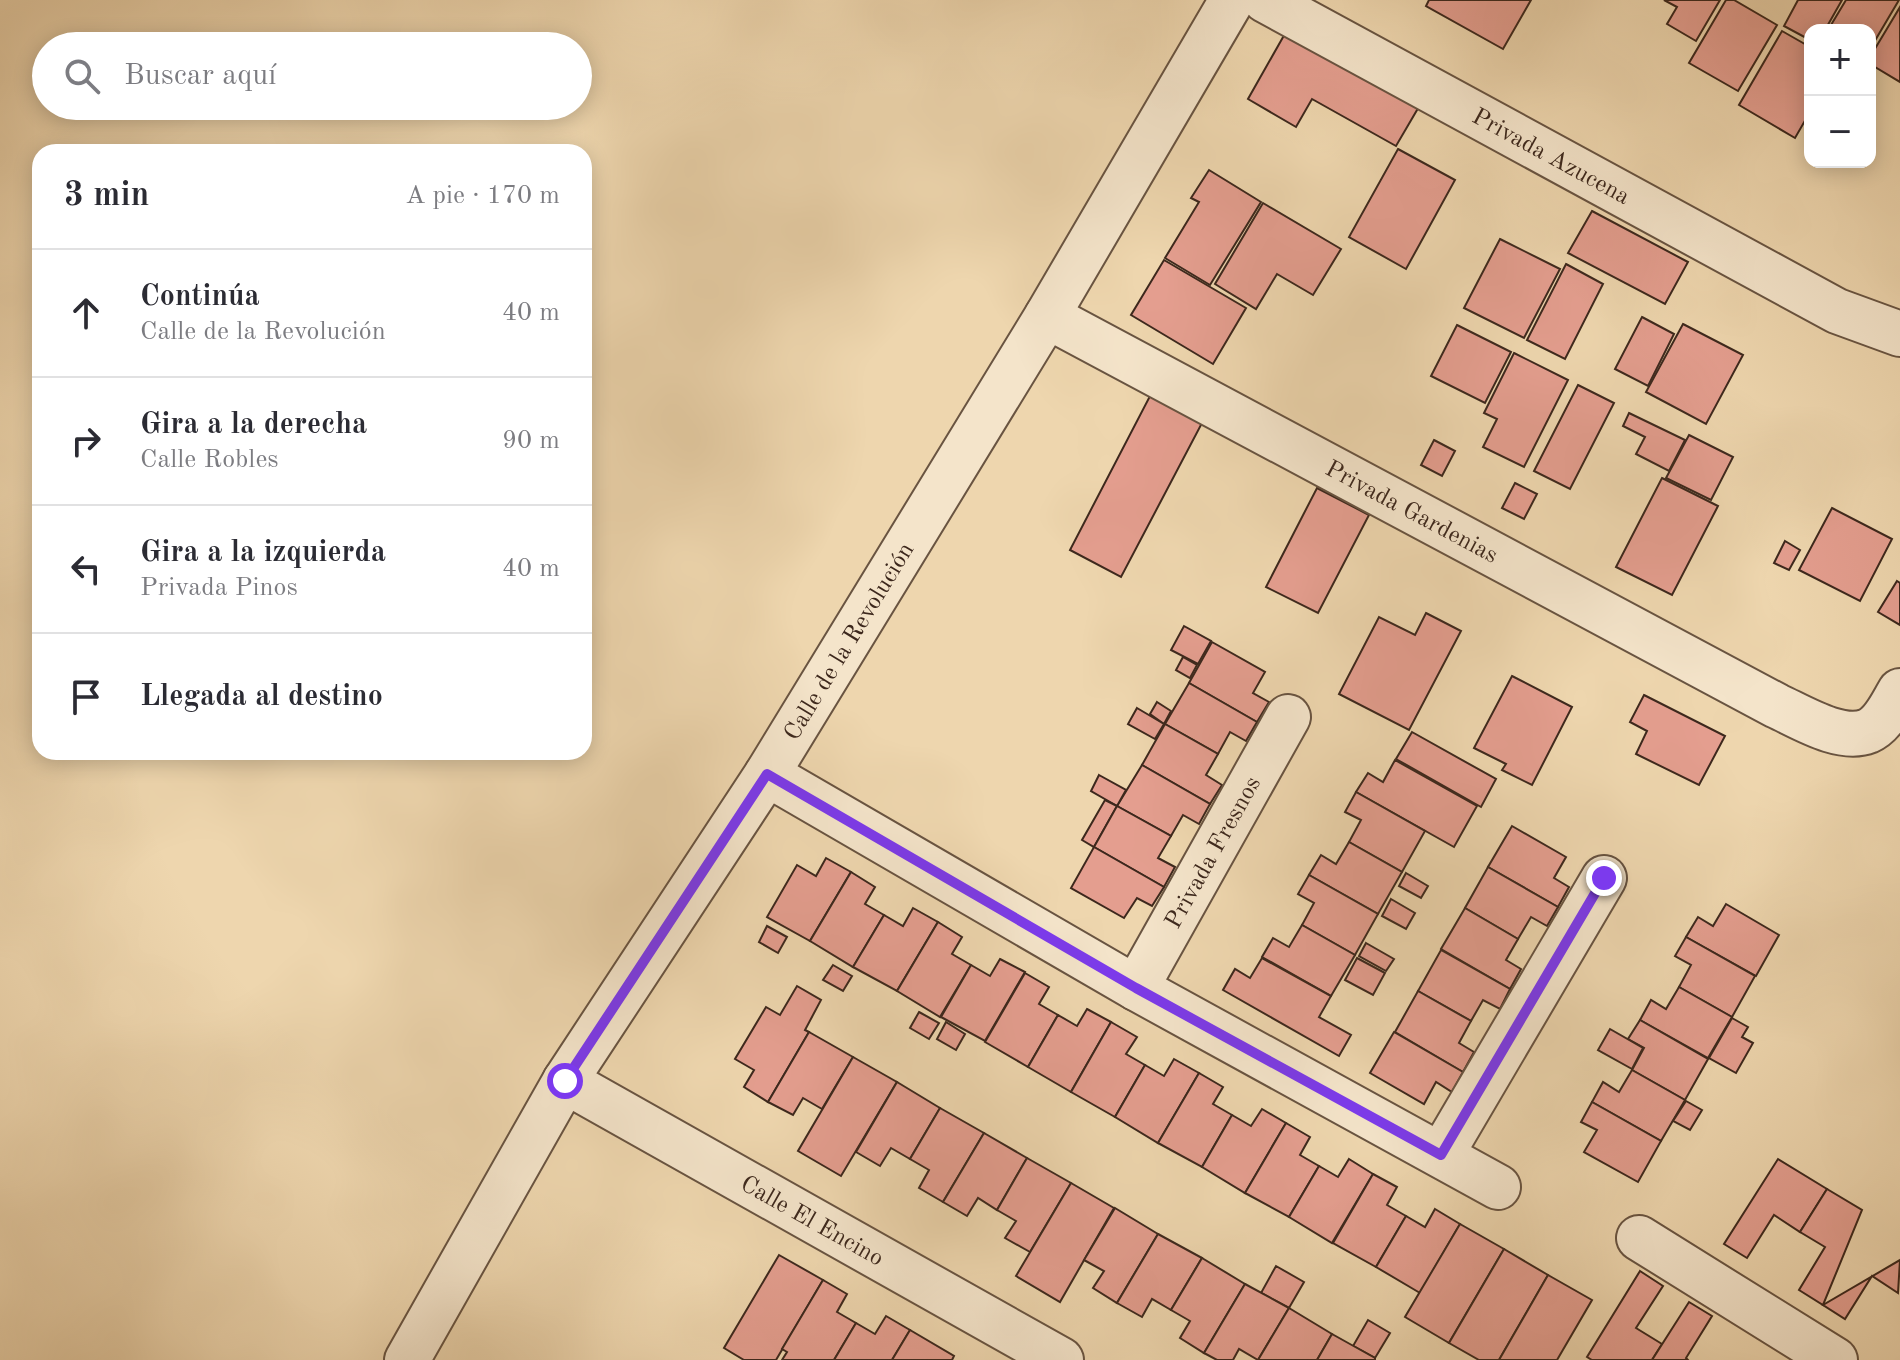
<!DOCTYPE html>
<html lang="es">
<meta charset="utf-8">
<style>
:root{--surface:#fff;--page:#f2f2f3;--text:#2b2b33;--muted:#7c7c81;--line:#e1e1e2}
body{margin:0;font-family:"Old Standard TT",serif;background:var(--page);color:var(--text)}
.controls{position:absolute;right:24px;top:24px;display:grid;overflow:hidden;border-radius:16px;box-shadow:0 4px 20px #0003}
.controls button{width:72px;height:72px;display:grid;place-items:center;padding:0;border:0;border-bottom:2px solid var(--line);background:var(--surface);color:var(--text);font:40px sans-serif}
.stop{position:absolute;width:24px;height:24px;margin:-18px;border:6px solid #7c3aed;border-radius:50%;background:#fff}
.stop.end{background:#7c3aed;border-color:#fff;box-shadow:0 2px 8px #0008}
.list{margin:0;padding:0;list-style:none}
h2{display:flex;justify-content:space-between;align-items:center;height:104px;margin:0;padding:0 32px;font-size:34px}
h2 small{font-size:26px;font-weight:400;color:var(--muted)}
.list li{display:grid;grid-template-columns:52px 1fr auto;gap:24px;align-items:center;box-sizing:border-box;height:128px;padding:0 32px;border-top:2px solid var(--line)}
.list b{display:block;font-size:30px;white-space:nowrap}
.list p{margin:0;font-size:26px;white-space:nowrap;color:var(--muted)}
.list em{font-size:26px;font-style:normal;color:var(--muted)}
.icon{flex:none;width:44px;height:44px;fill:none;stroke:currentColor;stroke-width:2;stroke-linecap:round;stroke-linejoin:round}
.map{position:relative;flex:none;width:1900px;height:1360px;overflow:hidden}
.search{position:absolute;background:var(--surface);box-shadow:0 4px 20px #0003;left:32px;top:32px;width:560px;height:88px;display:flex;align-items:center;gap:20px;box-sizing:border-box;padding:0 28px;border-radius:44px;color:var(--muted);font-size:30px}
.panel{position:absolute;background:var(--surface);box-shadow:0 4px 20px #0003;left:32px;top:144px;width:560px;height:616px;border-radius:24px}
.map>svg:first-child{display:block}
.building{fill:#e49e8f;stroke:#3d281d;stroke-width:2}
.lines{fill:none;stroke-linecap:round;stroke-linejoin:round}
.minor-casing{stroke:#695441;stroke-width:48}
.minor{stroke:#f4e4ca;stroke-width:44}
.route{stroke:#7c3aed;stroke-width:10}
.labels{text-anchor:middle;stroke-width:7;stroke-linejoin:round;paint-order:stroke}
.street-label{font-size:24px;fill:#3d281d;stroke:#f4e4ca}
</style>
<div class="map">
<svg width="1900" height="1360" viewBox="0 0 1900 1360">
<rect width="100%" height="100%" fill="#eed6ae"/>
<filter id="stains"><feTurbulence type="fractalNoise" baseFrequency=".0025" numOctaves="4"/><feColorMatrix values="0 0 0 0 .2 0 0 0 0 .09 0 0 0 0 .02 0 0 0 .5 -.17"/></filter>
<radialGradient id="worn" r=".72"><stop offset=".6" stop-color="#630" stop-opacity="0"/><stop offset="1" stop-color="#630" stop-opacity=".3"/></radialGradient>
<g class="building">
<path d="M 1429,0 L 1531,0 L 1503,49 L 1426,6 Z"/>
<path d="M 1664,0 L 1720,0 L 1696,41 L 1667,24 L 1677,7 Z"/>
<path d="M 1726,0 L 1734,0 L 1777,25 L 1738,91 L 1689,63 Z"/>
<path d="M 1798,0 L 1842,0 L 1825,30 L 1810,30 L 1810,40 L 1784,26 Z"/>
<path d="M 1846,0 L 1899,0 L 1870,49 L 1870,30 L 1828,30 Z"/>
<path d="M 1900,7 L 1900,82 L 1870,64 L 1870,57 Z"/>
<path d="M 1291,23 L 1424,98 L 1396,146 L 1312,99 L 1296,127 L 1248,99 Z"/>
<path d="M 1782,31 L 1810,47 L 1810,112 L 1795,138 L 1739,105 Z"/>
<path d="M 1398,149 L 1455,180 L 1406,269 L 1349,237 Z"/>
<path d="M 1209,170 L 1261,202 L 1210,285 L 1165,258 L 1199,202 L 1191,198 Z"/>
<path d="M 1263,203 L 1341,249 L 1313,295 L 1277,274 L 1256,309 L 1215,284 Z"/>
<path d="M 1592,211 L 1688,262 L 1665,304 L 1568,253 Z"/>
<path d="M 1500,239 L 1560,269 L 1524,338 L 1464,308 Z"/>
<path d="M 1164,260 L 1246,308 L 1213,364 L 1131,315 Z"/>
<path d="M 1566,264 L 1603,284 L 1565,359 L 1527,340 Z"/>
<path d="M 1642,317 L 1674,334 L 1648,386 L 1615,369 Z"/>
<path d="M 1683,324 L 1743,355 L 1706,424 L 1646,392 Z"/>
<path d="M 1457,325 L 1511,352 L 1485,403 L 1431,376 Z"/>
<path d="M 1514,353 L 1568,380 L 1524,467 L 1483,447 L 1497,419 L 1484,413 Z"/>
<path d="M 1578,385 L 1614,403 L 1570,489 L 1534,471 Z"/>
<path d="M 1150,396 L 1202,423 L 1121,577 L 1070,550 Z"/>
<path d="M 1629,413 L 1685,440 L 1669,471 L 1636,454 L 1645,437 L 1623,426 Z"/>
<path d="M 1689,435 L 1733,457 L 1711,500 L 1666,478 Z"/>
<path d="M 1434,440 L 1455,451 L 1442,476 L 1421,465 Z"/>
<path d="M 1662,478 L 1718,506 L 1672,595 L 1616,567 Z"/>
<path d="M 1515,483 L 1537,494 L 1524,519 L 1502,508 Z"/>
<path d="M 1317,488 L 1369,515 L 1318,613 L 1266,587 Z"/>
<path d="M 1832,508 L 1892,539 L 1860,601 L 1799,570 Z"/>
<path d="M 1785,541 L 1800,550 L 1789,570 L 1774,563 Z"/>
<path d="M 1897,581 L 1900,583 L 1900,625 L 1878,612 Z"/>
<path d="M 1426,613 L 1461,631 L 1409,730 L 1339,694 L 1379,617 L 1415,635 Z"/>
<path d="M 1184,626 L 1211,641 L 1198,664 L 1171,650 Z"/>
<path d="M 1212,642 L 1265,672 L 1253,693 L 1269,702 L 1257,722 L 1189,683 Z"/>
<path d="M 1183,657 L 1197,665 L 1190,678 L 1176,670 Z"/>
<path d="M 1512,676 L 1572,707 L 1532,785 L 1502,770 L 1506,764 L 1474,748 Z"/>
<path d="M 1189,683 L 1257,722 L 1246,741 L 1230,732 L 1218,754 L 1165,724 Z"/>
<path d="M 1644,695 L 1725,736 L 1699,785 L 1636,754 L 1647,731 L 1630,722 Z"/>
<path d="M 1157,702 L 1171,711 L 1164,724 L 1150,714 Z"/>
<path d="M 1137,708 L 1164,724 L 1155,739 L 1128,724 Z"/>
<path d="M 1165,724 L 1218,754 L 1206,775 L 1222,785 L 1210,804 L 1142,765 Z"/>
<path d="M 1412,732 L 1496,779 L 1481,807 L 1396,759 Z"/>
<path d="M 1395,760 L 1477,806 L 1454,847 L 1356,792 L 1368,773 L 1383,782 Z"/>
<path d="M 1142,765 L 1210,804 L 1199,824 L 1183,815 L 1171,836 L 1117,806 Z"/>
<path d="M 1099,775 L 1126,790 L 1117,806 L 1091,791 Z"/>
<path d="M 1356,792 L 1425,831 L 1402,872 L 1349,842 L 1361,820 L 1345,812 Z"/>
<path d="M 1105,800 L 1117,806 L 1094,847 L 1082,840 Z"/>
<path d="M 1117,806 L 1171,836 L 1158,858 L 1175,867 L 1164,887 L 1094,847 Z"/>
<path d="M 1512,826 L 1566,857 L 1554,878 L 1569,887 L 1558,907 L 1488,867 Z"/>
<path d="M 1349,842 L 1402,872 L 1378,914 L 1309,875 L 1321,855 L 1336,864 Z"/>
<path d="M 1094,847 L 1164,887 L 1152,906 L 1137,898 L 1124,918 L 1071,888 Z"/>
<path d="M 826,858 L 851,872 L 810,941 L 767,917 L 797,865 L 816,876 Z"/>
<path d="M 1488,867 L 1558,907 L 1547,926 L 1531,917 L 1518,939 L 1465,908 Z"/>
<path d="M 851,872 L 875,887 L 865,904 L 884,915 L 853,967 L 810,941 Z"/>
<path d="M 1406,873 L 1428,886 L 1421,898 L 1399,886 Z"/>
<path d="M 1309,875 L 1378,914 L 1355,955 L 1302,925 L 1314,903 L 1298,894 Z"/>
<path d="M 1391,899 L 1415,913 L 1406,929 L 1382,916 Z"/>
<path d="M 1726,904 L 1779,935 L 1756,976 L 1686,937 L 1698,917 L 1713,926 Z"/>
<path d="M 913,908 L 938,922 L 897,991 L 853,967 L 884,915 L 903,926 Z"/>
<path d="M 1465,908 L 1518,939 L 1506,960 L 1521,969 L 1510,989 L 1441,949 Z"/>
<path d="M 938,922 L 962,937 L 952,954 L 971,965 L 940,1017 L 897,991 Z"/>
<path d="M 1302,925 L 1355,955 L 1331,996 L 1262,957 L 1273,938 L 1289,947 Z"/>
<path d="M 767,926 L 787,937 L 778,953 L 759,942 Z"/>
<path d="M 1686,937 L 1755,976 L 1732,1017 L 1679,987 L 1691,965 L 1675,956 Z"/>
<path d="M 1366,943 L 1394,959 L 1386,971 L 1359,956 Z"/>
<path d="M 1441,950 L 1510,989 L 1500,1009 L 1483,1000 L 1471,1021 L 1418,991 Z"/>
<path d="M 1262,958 L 1331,996 L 1319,1017 L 1351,1035 L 1339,1056 L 1223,990 L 1235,969 L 1250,978 Z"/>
<path d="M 1357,958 L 1385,973 L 1373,995 L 1345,980 Z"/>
<path d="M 1000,959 L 1025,972 L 985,1041 L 941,1017 L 971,965 L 990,976 Z"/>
<path d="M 833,965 L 852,976 L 843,991 L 823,980 Z"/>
<path d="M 1025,973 L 1049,987 L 1039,1004 L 1058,1015 L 1028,1067 L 985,1042 Z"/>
<path d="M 797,986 L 821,1000 L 805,1030 L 809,1032 L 768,1102 L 744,1087 L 754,1070 L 735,1059 L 766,1007 L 780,1015 Z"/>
<path d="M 1679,987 L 1732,1017 L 1708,1058 L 1640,1020 L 1651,1000 L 1666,1009 Z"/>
<path d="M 1418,991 L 1471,1021 L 1459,1043 L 1474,1052 L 1463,1072 L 1395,1032 Z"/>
<path d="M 1087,1009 L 1111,1022 L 1071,1092 L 1028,1067 L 1058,1015 L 1077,1026 Z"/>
<path d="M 919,1012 L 939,1023 L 929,1039 L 910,1028 Z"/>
<path d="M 1732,1018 L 1748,1027 L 1742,1037 L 1753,1043 L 1736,1073 L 1709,1058 Z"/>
<path d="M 1640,1020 L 1708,1059 L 1685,1100 L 1632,1070 L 1644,1048 L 1628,1039 Z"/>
<path d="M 946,1022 L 965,1034 L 956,1050 L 937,1039 Z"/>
<path d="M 1111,1022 L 1137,1037 L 1126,1054 L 1145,1065 L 1115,1117 L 1071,1092 Z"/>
<path d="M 1610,1029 L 1643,1048 L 1632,1069 L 1598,1050 Z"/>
<path d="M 809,1032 L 853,1057 L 822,1109 L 803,1098 L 793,1115 L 768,1102 Z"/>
<path d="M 1394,1032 L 1463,1072 L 1452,1092 L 1436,1082 L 1424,1104 L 1370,1073 Z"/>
<path d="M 853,1057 L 897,1082 L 841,1176 L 798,1151 Z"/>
<path d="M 1174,1059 L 1199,1073 L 1158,1143 L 1115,1117 L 1145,1065 L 1164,1076 Z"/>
<path d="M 1632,1070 L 1685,1100 L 1661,1141 L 1592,1102 L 1603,1082 L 1619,1092 Z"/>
<path d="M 1199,1073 L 1223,1087 L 1213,1104 L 1232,1115 L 1202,1167 L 1158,1143 Z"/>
<path d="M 897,1082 L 940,1108 L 910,1159 L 891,1148 L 880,1166 L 856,1152 Z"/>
<path d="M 1686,1101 L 1702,1110 L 1690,1130 L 1673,1121 Z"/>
<path d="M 1592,1102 L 1661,1141 L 1638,1182 L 1584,1152 L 1597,1130 L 1581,1122 Z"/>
<path d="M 940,1108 L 984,1133 L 943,1202 L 919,1188 L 929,1170 L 910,1159 Z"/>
<path d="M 1262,1109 L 1286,1123 L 1245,1193 L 1202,1167 L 1232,1115 L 1251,1126 Z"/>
<path d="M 1286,1123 L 1310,1137 L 1300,1155 L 1319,1166 L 1289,1217 L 1245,1193 Z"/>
<path d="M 984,1133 L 1027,1158 L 997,1210 L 978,1198 L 967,1216 L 943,1202 Z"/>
<path d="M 1027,1158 L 1071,1183 L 1030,1252 L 1005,1238 L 1016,1221 L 997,1210 Z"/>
<path d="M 1349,1159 L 1373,1174 L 1332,1243 L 1289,1217 L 1319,1166 L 1338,1177 Z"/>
<path d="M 1778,1159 L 1827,1189 L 1800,1232 L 1774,1215 L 1747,1258 L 1724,1244 Z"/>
<path d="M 1373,1174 L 1397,1187 L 1387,1205 L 1406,1216 L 1376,1267 L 1333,1243 Z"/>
<path d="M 1071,1183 L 1114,1208 L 1060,1302 L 1016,1276 Z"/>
<path d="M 1827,1189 L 1862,1210 L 1823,1305 L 1799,1290 L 1825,1247 L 1800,1232 Z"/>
<path d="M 1115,1208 L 1158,1234 L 1117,1303 L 1093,1288 L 1104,1271 L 1084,1260 Z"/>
<path d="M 1435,1209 L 1460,1224 L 1420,1293 L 1376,1267 L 1406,1216 L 1425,1227 Z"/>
<path d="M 1460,1224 L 1504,1249 L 1449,1343 L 1405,1317 Z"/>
<path d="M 1158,1234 L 1202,1258 L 1171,1310 L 1152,1299 L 1142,1317 L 1117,1303 Z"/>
<path d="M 1504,1249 L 1548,1275 L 1499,1360 L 1479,1360 L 1449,1343 Z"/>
<path d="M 779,1255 L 823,1280 L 776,1360 L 744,1360 L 724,1348 Z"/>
<path d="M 1202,1258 L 1245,1284 L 1204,1353 L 1180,1338 L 1190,1321 L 1171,1310 Z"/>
<path d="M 1900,1260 L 1898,1293 L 1872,1276 L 1845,1319 L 1823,1305 Z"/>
<path d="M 1276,1266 L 1304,1282 L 1289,1308 L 1261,1293 Z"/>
<path d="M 1640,1271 L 1663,1286 L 1636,1328 L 1662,1344 L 1652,1360 L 1592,1360 L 1587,1357 Z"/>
<path d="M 1548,1275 L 1592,1300 L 1557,1360 L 1499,1360 Z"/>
<path d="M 823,1280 L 847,1294 L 837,1312 L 856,1323 L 834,1360 L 782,1360 L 787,1352 L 782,1349 Z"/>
<path d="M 1245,1284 L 1289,1308 L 1258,1360 L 1239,1349 L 1233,1360 L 1217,1360 L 1204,1353 Z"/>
<path d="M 1689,1302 L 1712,1316 L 1686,1358 L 1688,1360 L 1652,1360 Z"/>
<path d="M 1289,1308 L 1332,1334 L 1317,1360 L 1258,1360 Z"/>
<path d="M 886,1316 L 910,1330 L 892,1360 L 834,1360 L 856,1323 L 875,1334 Z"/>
<path d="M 1368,1320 L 1390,1333 L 1375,1358 L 1353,1346 Z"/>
<path d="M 910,1330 L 954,1356 L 952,1360 L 892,1360 Z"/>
<path d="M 1332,1334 L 1375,1358 L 1375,1360 L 1317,1360 Z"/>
</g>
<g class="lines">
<defs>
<g id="minor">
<path id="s1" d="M 1265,0 L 1837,311 L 1900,334"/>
<path id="s2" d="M 1047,316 L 1777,706 C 1801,717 1841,742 1868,731 C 1884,724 1892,704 1900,691"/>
<path d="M 767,774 L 1136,988 L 1498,1187"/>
<path id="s3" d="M 1136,988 L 1288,717"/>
<path id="s4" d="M 565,1081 L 1061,1360"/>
<path d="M 1441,1155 L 1604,878"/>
<path d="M 1639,1238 L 1835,1360"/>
<path id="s5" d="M 407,1360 L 565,1081 L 767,774 L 1047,316 L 1232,0"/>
</g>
</defs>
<use href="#minor" class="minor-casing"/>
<use href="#minor" class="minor"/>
</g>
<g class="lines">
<path class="route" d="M 565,1081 L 767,774 L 1136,988 L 1441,1155 L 1604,878"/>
</g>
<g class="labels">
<g class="street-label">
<text dy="8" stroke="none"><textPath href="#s1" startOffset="326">Privada Azucena</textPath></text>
<text dy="8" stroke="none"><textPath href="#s2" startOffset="414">Privada Gardenias</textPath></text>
<text dy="8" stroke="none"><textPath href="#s5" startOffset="844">Calle de la Revolución</textPath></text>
<text dy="8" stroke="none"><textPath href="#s3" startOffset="156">Privada Fresnos</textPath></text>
<text dy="8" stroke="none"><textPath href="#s4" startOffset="284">Calle El Encino</textPath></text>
</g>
</g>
<rect width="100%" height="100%" filter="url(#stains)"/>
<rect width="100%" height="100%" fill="url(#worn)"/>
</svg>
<div class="controls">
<button>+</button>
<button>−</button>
</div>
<div class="stop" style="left:565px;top:1081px"></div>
<div class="stop end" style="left:1604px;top:878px"></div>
<div class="search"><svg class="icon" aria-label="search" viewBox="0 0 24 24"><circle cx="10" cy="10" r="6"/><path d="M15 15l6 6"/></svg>Buscar aquí</div>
<section class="panel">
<h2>3 min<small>A pie · 170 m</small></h2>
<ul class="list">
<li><svg class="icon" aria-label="ahead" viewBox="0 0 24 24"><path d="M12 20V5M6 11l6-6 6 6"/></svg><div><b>Continúa</b><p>Calle de la Revolución</p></div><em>40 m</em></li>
<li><svg class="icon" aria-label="right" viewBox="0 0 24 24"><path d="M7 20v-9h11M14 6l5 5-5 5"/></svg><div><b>Gira a la derecha</b><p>Calle Robles</p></div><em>90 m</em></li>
<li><svg class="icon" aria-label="left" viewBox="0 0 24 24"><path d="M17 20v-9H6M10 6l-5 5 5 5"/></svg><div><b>Gira a la izquierda</b><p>Privada Pinos</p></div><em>40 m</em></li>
<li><svg class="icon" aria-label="arrive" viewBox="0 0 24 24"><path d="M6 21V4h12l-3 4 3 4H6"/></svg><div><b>Llegada al destino</b></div></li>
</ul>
</section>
</div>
